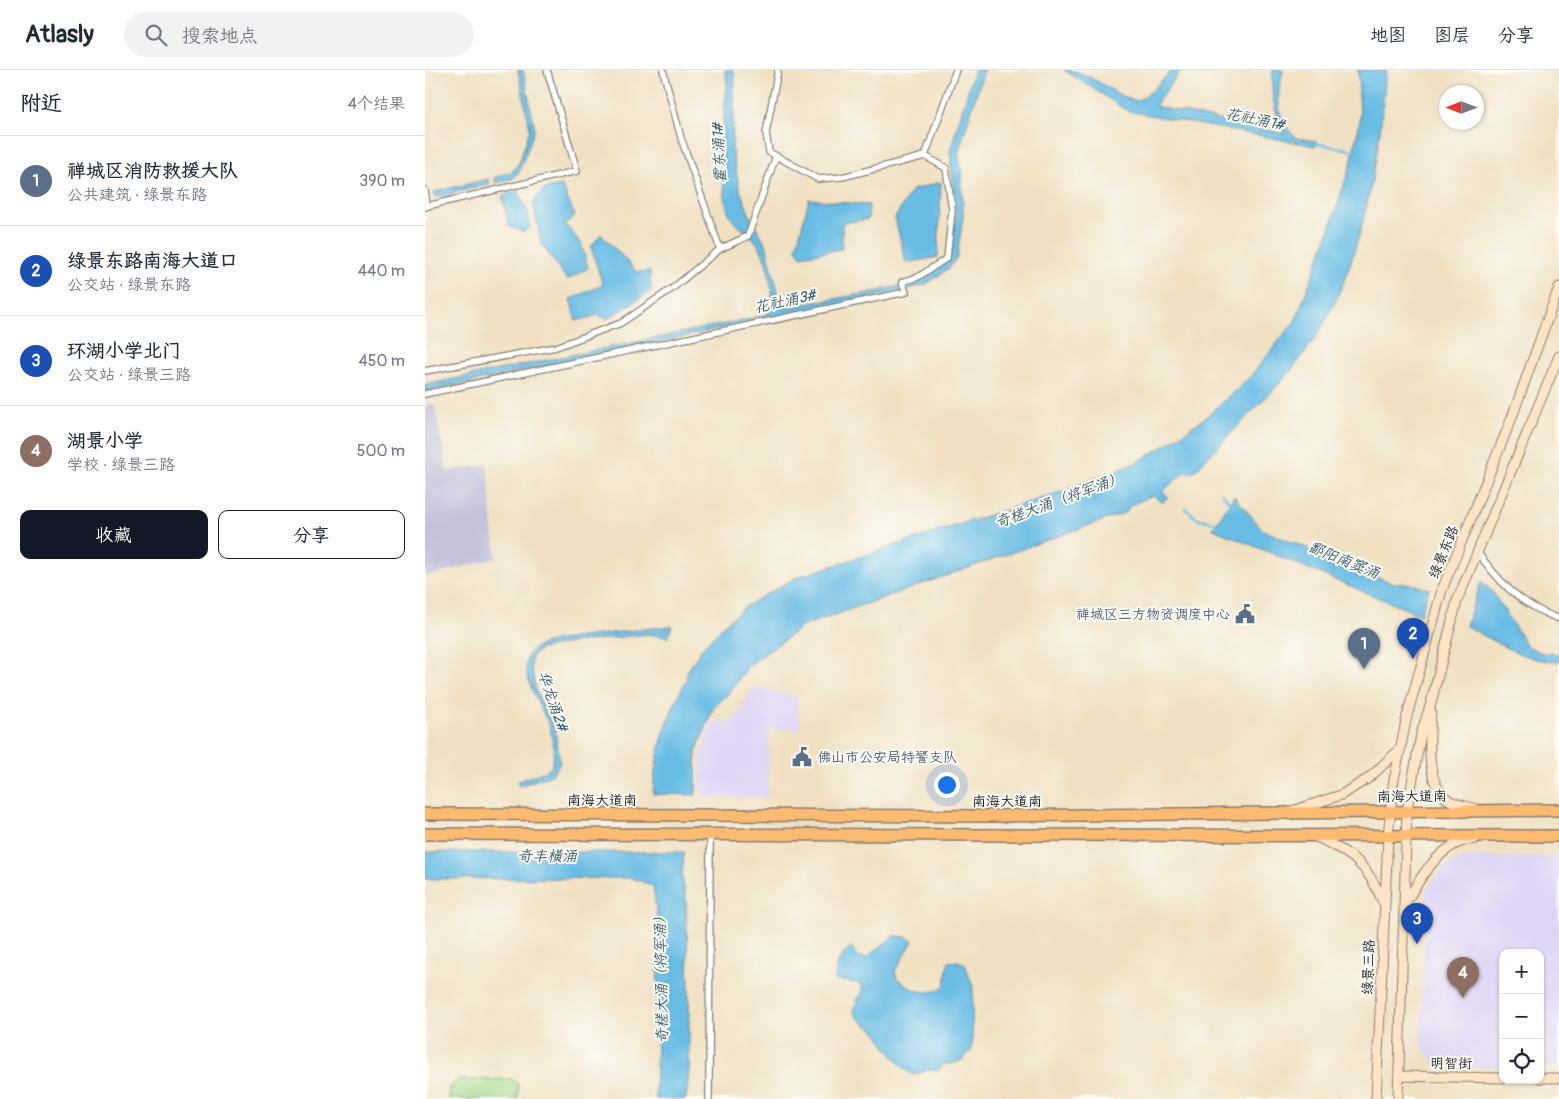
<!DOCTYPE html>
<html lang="zh">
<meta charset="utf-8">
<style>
:root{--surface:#fff;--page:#f2f2f3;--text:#1f2937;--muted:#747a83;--line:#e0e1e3;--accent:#111827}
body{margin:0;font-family:Pangolin,"LXGW WenKai TC",sans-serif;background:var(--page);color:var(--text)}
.controls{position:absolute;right:15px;bottom:15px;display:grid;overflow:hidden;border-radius:10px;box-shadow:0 1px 4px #0004}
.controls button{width:45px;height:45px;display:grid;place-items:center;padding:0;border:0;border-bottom:1px solid var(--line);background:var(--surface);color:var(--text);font:25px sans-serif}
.compass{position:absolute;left:1014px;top:15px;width:45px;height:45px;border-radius:50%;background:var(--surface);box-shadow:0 1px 4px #0004;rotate:270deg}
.you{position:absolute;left:521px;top:714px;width:18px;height:18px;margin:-12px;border:4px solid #fff;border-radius:50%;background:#1a73e8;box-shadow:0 0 0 8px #1a73e833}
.badge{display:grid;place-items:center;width:32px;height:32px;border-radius:50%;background:var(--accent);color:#fff;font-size:16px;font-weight:700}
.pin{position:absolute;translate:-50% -41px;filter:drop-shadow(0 1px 2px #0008)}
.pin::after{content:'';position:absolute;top:26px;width:18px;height:15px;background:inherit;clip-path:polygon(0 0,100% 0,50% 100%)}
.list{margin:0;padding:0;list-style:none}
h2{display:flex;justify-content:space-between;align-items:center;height:65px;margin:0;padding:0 20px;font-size:21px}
h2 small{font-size:16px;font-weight:400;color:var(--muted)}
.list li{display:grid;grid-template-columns:32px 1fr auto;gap:15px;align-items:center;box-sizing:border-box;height:90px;padding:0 20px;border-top:1px solid var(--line)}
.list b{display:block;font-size:19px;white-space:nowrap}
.list p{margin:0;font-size:16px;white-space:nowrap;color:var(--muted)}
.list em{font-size:16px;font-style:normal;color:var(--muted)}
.actions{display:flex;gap:10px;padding:15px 20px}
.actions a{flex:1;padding:11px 0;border:1px solid var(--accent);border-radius:10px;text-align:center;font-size:18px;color:var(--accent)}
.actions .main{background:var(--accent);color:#fff}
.icon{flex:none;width:28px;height:28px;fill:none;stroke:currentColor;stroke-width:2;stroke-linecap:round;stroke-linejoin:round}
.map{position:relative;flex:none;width:1134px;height:1029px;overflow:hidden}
header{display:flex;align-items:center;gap:30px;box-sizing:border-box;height:70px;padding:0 25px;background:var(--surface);border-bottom:1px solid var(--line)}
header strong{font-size:24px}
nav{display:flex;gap:28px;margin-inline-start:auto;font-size:18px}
.search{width:350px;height:45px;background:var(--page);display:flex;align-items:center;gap:12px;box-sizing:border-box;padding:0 18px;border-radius:28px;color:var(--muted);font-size:19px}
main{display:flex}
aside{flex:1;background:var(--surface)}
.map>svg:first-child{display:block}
.built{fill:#dfd5f5}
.industrial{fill:#c3c1db}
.green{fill:#a3d98a;stroke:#607a53}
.water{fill:#67bce4;stroke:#426c80}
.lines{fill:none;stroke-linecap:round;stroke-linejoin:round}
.stream{stroke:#67bce4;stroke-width:2.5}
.street-casing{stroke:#867e6f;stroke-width:8}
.secondary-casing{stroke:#867e6f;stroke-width:11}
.highway-casing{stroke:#867e6f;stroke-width:14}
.street{stroke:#fff;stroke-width:5.5}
.secondary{stroke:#ffe4c6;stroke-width:9}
.highway{stroke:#ffbb71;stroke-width:11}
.labels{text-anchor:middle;stroke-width:4;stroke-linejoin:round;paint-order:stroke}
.street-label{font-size:14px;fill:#1c1c1c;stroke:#fdfcf7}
.service-label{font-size:14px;fill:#4e5e75;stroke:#fdfcf7;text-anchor:end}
.water-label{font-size:15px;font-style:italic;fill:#3a5c6c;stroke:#fdfcf7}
</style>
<header>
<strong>Atlasly</strong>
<div class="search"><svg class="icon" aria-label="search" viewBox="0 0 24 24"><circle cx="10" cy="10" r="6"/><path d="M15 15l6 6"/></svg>搜索地点</div>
<nav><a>地图</a><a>图层</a><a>分享</a></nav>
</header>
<main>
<aside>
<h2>附近<small>4个结果</small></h2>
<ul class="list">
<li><span class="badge" style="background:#5c6f8a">1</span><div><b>禅城区消防救援大队</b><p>公共建筑 · 绿景东路</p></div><em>390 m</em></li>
<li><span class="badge" style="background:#1a4fb4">2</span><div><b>绿景东路南海大道口</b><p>公交站 · 绿景东路</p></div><em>440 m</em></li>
<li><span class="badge" style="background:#1a4fb4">3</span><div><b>环湖小学北门</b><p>公交站 · 绿景三路</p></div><em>450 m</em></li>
<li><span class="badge" style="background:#8d6e63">4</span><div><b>湖景小学</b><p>学校 · 绿景三路</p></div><em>500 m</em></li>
</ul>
<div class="actions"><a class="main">收藏</a><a>分享</a></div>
</aside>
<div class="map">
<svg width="1134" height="1029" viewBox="0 0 1134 1029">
<rect width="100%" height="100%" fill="#fdfcf7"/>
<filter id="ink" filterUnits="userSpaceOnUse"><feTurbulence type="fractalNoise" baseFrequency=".02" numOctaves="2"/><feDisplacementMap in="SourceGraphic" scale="10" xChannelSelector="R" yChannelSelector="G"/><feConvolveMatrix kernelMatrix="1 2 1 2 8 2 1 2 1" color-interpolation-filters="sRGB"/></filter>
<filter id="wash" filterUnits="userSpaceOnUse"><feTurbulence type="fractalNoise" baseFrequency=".0096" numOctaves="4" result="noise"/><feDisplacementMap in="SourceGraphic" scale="20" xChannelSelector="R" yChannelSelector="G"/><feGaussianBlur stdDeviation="1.12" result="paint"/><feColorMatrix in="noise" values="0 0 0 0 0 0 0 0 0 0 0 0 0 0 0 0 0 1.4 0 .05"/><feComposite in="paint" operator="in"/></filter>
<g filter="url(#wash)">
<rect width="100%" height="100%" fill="#f1e1c2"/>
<g class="built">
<path d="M 329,617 L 371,626 L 376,659 L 344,660 L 343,727 L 281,727 L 275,721 L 275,688 L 286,652 L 307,652 Z"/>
<path d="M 1134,786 L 1134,997 L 1115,997 L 1115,883 L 1078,883 L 1078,997 L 1012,997 L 996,974 L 1001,820 L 1018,798 L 1041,787 Z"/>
</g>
<path class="industrial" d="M 9,334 L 22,401 L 62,394 L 71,488 L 0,507 L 0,336 Z"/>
<path class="green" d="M 87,1009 L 93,1014 L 93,1029 L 24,1029 L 24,1017 L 33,1010 Z"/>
<g class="water">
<path d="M 93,0 L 98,0 L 110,59 L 94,102 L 89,108 L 71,113 L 69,108 L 88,101 L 94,93 L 105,59 Z"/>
<path d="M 300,0 L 308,0 L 310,6 L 307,81 L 315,120 L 325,146 L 341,174 L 357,238 L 454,221 L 493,211 L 517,194 L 527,173 L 531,147 L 525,81 L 549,0 L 559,0 L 533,84 L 537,101 L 538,147 L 532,187 L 523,199 L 500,215 L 418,235 L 346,248 L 0,322 L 0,315 L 338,246 L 346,241 C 350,225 342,184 331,172 C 325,163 312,157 306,148 C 295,129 297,65 299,42 C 300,27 304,15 300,0 Z"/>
<path d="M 639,0 C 665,0 685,24 711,31 L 726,22 L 747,0 L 756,0 L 730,36 L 859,64 C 850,38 845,29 848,0 L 858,0 C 852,27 849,47 871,68 L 891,71 L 890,76 L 703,41 Z"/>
<path d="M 933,0 L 961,0 C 955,85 937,197 889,270 C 856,319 808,358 769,402 L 760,402 L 738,421 L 743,427 L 737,433 L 728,425 L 704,436 L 702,442 L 378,556 L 323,596 L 303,624 L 289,637 L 271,682 L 271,725 L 228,724 C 230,682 242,646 262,609 L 262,602 L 278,577 L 299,555 L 321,536 L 370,508 L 632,423 L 711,393 L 749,370 L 785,344 L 825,307 L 870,251 L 899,176 L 926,94 L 935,50 Z"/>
<path d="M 63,109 L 65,114 L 11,127 L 9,122 Z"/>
<path d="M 516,112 L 513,187 L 481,193 L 470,148 L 487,120 Z"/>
<path d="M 137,116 L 150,146 L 140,154 L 156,173 L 163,198 L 142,210 L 116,173 L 108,132 L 120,119 Z"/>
<path d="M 93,121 L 103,142 L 105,157 L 99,162 L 84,156 L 77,126 Z"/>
<path d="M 384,129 L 444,135 L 443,149 L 417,153 L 417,179 L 376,186 L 371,179 Z"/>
<path d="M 176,164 L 212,202 L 225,201 L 226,221 L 182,249 L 173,245 L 151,251 L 145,229 L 178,215 L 166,177 Z"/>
<path d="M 809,426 L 838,460 L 967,513 L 985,514 L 1004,519 L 995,545 L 788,459 Z"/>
<path d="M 1056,512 L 1067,521 L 1102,576 L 1117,583 L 1134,584 L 1134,592 C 1099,591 1071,572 1041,556 Z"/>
<path d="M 247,556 L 243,567 L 223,564 L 137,574 L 116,579 L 109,584 L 107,587 L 106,596 L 111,621 L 130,659 L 135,693 L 127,705 L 94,716 L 92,712 L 125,699 C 131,687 128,671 125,658 C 118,637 81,588 116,575 C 128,570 143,569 157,567 C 187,563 217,559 247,556 Z"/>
<path d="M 0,782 L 259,782 L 257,807 L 261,830 L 264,917 L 264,1003 L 261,1029 L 230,1029 L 233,936 L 232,848 L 228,816 L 207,808 L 0,809 Z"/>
<path d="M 469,866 L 481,867 L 488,871 L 470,901 L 472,908 C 486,920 504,929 520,915 L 523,892 L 533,891 L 540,894 L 548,917 L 547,979 C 539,991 533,994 519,994 L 513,1001 L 503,1000 L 488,1005 C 472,994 463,979 452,964 C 445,953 434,955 428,940 L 438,917 L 432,913 L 410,910 C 410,896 415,884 427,877 L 431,886 L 441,888 Z"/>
</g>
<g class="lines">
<g class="stream">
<path d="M 888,73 L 931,81"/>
<path d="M 797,423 L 806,434"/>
<path d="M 760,438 L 772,448 L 794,454"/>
</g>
</g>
</g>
<g filter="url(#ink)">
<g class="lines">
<defs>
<g id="street">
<path d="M 238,0 L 256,68 L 295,179"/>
<path d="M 353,0 L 341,63 L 344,82 L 393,109 L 417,107 L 500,86 L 531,0"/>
<path d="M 0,120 L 2,136 L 0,137"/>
<path d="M 2,136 L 152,101 L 122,0"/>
<path d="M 0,301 L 131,277 L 196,253 L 248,218 L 295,179 L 323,166 L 351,86"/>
<path d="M 0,324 L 481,222 L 477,212 L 493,207 L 522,188 L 527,140 L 521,98 L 500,86"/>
<path d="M 1053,483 C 1077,515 1095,534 1134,549"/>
<path d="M 284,1029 L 285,765"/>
</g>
<g id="secondary">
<path d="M 1006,641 C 1005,666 999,715 1024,730 C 1031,734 1042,736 1050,739"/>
<path d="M 867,741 L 916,725 L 944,708 L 975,679"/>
<path d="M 891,767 C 927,783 943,795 958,832"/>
<path d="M 980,834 C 993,812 1007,786 1031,774 C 1036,771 1044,770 1050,769"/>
<path d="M 974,1006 L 1078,1008"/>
<path d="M 1115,1008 L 1134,1008"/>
<path d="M 951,1029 L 963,767 L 968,715 L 982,646 L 1017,520 L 1086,350 L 1134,217"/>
<path d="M 973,1029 L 982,740 L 996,664 L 1006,633 L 1032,531 L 1134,286"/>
</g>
<g id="highway">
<path d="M 0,744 L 571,746 L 1134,740"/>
<path d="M 0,764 L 1134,766"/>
</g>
</defs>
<use href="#street" class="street-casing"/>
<use href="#secondary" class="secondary-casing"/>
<use href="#highway" class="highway-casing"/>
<use href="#street" class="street"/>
<use href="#secondary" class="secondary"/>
<use href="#highway" class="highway"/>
</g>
</g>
<defs>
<symbol id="civic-bare" viewBox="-9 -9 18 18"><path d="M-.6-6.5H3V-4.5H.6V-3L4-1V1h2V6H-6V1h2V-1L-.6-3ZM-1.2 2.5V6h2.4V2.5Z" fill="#5c6f8a" stroke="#fdfcf7" stroke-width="2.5" paint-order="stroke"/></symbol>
</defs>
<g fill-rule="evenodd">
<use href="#civic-bare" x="806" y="530" width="28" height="28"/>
<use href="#civic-bare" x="363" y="673" width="28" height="28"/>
</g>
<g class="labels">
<g class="street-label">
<text transform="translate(1018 482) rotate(-68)" y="5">绿景东路</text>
<text transform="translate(987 726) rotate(-1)" y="5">南海大道南</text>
<text x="177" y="735">南海大道南</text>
<text x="582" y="736">南海大道南</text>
<text transform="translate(943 897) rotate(-88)" y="5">绿景三路</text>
<text transform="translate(1026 993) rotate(1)" y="5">明智街</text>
</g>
<g class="service-label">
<text x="805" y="549">禅城区三方物资调度中心</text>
<text x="392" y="692" text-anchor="start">佛山市公安局特警支队</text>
</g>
<g class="water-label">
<text transform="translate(830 49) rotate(12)" y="5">花社涌1#</text>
<text transform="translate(294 83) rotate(-93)" y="5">霍东涌1#</text>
<text transform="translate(360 231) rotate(-12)" y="5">花社涌3#</text>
<text transform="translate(634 430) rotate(-20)" y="5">奇槎大涌（将军涌）</text>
<text transform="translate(919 490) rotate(22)" y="5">鄱阳南窦涌</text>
<text transform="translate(128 631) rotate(71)" y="5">华龙涌2#</text>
<text x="122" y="791">奇丰横涌</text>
<text transform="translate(236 906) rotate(-91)" y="5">奇槎大涌（将军涌）</text>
</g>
</g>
</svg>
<div class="controls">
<button>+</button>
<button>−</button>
<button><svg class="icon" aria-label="locate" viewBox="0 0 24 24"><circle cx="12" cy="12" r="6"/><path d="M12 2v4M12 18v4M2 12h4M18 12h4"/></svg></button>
</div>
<svg class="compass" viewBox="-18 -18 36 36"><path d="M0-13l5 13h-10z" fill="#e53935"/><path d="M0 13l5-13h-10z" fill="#747a83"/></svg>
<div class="you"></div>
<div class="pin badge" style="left:939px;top:599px;background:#5c6f8a">1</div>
<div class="pin badge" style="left:988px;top:589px;background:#1a4fb4">2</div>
<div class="pin badge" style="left:992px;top:874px;background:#1a4fb4">3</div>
<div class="pin badge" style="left:1038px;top:928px;background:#8d6e63">4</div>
</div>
</main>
